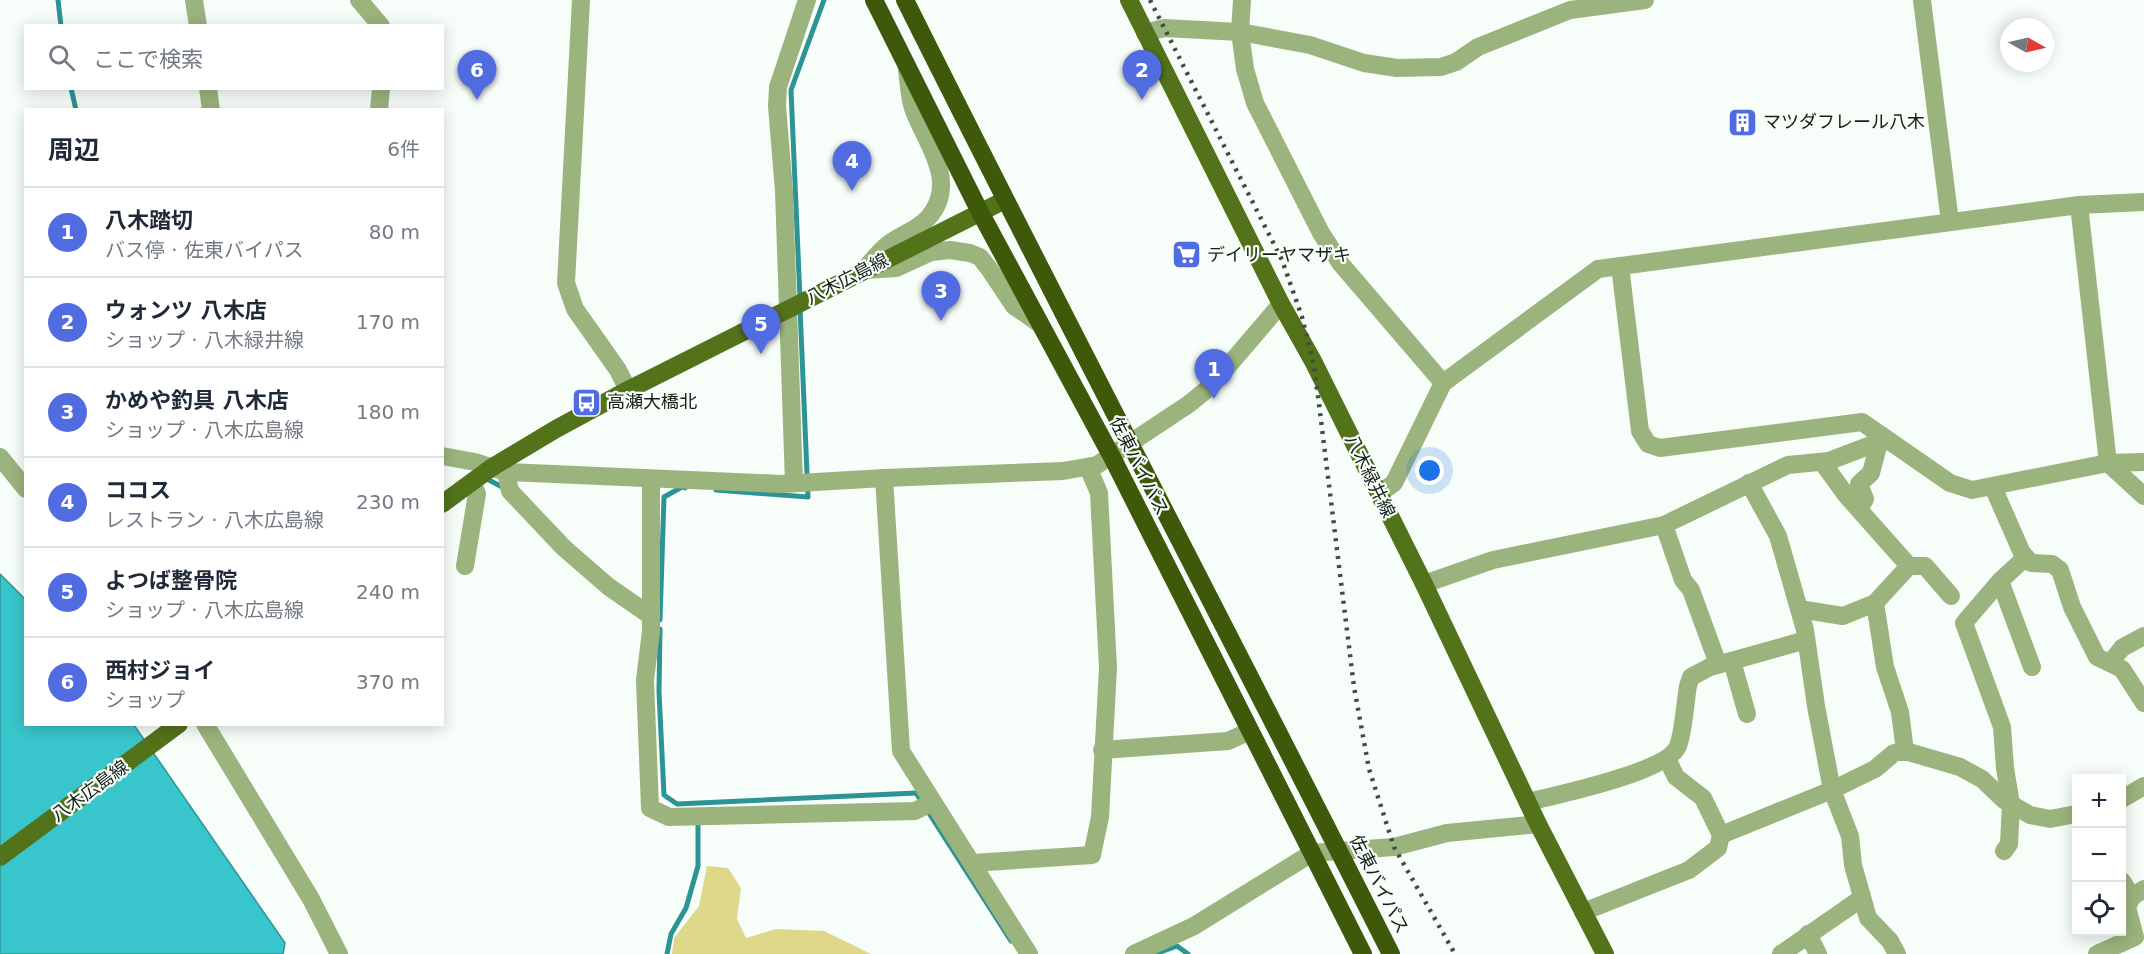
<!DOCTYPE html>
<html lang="ja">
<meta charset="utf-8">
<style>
:root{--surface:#fff;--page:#f2f2f3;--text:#1f2937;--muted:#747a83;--line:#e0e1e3;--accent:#516ce1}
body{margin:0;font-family:"DejaVu Sans","Noto Sans JP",sans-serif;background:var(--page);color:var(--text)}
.controls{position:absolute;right:18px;bottom:18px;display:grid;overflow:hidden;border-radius:0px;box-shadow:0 3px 15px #0003}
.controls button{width:54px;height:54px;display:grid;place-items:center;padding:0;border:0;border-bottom:2px solid var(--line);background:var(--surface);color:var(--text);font:30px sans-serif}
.compass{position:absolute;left:2000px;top:18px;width:54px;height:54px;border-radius:50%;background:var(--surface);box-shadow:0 3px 15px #0003;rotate:98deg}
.you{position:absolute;left:1430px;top:471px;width:21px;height:21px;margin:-15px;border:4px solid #fff;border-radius:50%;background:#1a73e8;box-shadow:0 0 0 9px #1a73e833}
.badge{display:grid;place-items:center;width:39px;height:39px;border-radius:50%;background:var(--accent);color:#fff;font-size:20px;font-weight:700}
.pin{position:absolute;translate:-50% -50px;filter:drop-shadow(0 2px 3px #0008)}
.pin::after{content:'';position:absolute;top:32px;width:21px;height:18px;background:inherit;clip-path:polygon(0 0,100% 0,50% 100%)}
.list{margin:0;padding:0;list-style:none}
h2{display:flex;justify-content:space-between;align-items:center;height:78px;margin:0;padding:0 24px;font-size:26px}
h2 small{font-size:20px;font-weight:400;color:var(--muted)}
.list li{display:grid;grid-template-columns:39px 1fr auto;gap:18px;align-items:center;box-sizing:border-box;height:90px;padding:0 24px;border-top:2px solid var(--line)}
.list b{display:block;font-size:22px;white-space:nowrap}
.list p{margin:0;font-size:20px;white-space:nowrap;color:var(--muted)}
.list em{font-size:20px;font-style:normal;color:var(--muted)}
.icon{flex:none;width:33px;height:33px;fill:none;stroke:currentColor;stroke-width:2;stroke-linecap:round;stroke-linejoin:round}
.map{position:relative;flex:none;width:2144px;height:954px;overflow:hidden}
.search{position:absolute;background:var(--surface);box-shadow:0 3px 15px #0003;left:24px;top:24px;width:420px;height:66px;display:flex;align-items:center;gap:15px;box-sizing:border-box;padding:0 21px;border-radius:0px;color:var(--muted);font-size:22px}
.panel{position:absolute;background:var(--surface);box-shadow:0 3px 15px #0003;left:24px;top:108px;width:420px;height:618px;border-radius:0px}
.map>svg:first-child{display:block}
.green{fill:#ded888}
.water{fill:#38c6cc;stroke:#2d9495;stroke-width:1.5}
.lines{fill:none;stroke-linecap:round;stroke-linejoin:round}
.stream{stroke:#2d9495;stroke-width:5}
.minor{stroke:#9bb47d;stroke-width:18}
.major{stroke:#53731a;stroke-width:18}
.highway{stroke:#3e590a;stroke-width:18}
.rail{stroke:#424c44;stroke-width:4.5;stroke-dasharray:3 6;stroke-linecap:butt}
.labels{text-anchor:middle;stroke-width:4.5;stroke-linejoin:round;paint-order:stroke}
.poi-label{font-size:18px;fill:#141f16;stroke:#f7fdf8;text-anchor:start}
.street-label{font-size:18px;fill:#141f16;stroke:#f7fdf8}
</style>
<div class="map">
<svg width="2144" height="954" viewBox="0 0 2144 954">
<rect width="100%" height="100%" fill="#f7fdf8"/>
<path class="green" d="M 707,866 L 728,868 L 741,888 L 737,919 L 746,938 L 776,929 L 824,931 L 871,954 L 672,954 L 674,938 L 699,906 Z"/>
<path class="water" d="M 0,574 L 25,599 L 26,724 L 134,725 L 285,943 L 283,954 L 0,954 Z"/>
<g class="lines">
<g class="stream">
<path d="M 58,0 L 61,26"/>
<path d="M 71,88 L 76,110"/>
<path d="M 800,299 L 791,90 L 824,0"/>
<path d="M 485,478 L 506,489"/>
<path d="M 716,490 L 808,497 L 800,308"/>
<path d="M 660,620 L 664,497 L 682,487 L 685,488"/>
<path d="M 660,629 L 659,692 L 664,795 L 677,804 L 916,793 L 1011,941"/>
<path d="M 667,954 L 671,934 L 686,908 L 698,866 L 698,820"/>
<path d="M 1155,954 L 1177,946 L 1188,954"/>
</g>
<g class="minor">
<path d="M 194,0 L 198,26"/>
<path d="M 359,0 L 381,26"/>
<path d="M 581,0 L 566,283 L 575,309 L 618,370 L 628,390"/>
<path d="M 1242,0 L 1240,32 L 1245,69 L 1255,103 L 1321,233 L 1341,264 L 1443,383"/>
<path d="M 1922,0 L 1950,222"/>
<path d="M 1145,33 L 1164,28 L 1240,32 L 1310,45 L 1364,63 L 1397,68 L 1441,67 L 1456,62 L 1478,47 L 1570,10 L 1645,0"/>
<path d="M 208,88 L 211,110"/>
<path d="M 379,110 L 381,88"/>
<path d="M 2079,205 L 2108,463 L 2144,496"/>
<path d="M 1620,266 L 1640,431 L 1648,444 L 1660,448 L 1862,422 L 1950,483 L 1972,490 L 2108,463 L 2144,462"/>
<path d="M 864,270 C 871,262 878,253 886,246 C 899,235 916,231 928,218 C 959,183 927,145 914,111 C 909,99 909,83 907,70"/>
<path d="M 866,270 L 896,268 L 931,252 L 950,250 L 970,253 L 980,257 L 990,270 L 1014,306 L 1040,324"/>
<path d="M 442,456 L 475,462 L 506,472 L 782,484 L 884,478 L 1063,471 L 1097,465 L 1189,404 L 1211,386 L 1281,304"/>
<path d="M 0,457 L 26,489"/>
<path d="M 506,472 L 510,491 L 564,548 L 609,587 L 651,616"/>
<path d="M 884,478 L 901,751 L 1029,954"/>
<path d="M 651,479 L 651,631 L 645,680 L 650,808 L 669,817 L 915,811 L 933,802"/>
<path d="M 794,483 L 784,191 L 777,106 L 778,87 L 807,0"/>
<path d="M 1749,483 L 1778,536 L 1805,630 L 1816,706 L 1832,790 L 1850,836 L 1853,865 L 1868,918 L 1890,941 L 1897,954"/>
<path d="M 1993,487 L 2022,553 L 2031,563 L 2052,564 L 2060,570 L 2072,607 L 2097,657 L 2122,669 L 2144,703"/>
<path d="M 1379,494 L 1394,483 L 1443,383 L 1598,269 L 2079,205 L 2144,202"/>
<path d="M 1859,509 L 1865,499 L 1859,484 L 1871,473 L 1881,435"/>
<path d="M 1664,525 L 1683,580 L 1691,590 L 1718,664"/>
<path d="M 465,566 L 477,494 L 472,482"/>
<path d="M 1909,566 L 1925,566 L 1951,596"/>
<path d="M 2000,581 L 2026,557"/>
<path d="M 1424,584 L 1493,560 L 1664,525 L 1788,465 L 1829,461 L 1871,445 L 1881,435"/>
<path d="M 1875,603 L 1885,667 L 1900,712 L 1905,751"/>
<path d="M 1799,609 L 1843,616 L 1875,603 L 1909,566 L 1846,495 L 1822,462"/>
<path d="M 1732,661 L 1747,714"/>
<path d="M 2110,663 L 2122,648 L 2144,636"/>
<path d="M 205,724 L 311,899 L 339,954"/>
<path d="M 1102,750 L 1228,741 L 1250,731"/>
<path d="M 2122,799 L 2144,786"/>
<path d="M 1528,802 C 1556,795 1668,772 1678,746 C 1684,730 1685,703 1688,686 L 1691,677 L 1710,667 L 1806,640"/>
<path d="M 1721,835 L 1832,790 L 1875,769 L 1894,753 L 1905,751 L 1960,767 L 1982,779 L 2004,800 L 2030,815 L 2050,819 L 2076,814"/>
<path d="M 2004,851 L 2009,844 L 2011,804 L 2005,768 L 2002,727 L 1964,623 L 2000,581 L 2032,667"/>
<path d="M 972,863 L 1092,855 L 1100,817 L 1108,668 L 1099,493 L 1088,467"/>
<path d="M 2122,881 L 2132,897"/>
<path d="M 1583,912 L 1689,870 L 1718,848 L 1721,835 L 1703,798 L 1676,777 L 1667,759"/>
<path d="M 1808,934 L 1818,954"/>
<path d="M 1134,954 L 1194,926 L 1312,853 L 1394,847 L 1447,833 L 1538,824"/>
<path d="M 1781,954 L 1862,898"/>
<path d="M 2097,954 L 2135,937 L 2127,907 L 2132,897 L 2144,889"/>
</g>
<g class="major">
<path d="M 1129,0 L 1281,304 L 1313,361 L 1424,584 L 1538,824 L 1605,954"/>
<path d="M 442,504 L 491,468 L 556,429 L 628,390 L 1005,200"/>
<path d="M 0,857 L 179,724"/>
</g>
<g class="highway">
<path d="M 874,0 L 980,212 L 1112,457 L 1363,954"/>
<path d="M 905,0 C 1064,319 1230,635 1391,954"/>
</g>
<path class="rail" d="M 1150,0 L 1282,260 L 1302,317 L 1313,361 L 1318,396 L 1354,687 L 1369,769 L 1394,847 L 1455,954"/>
</g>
<defs>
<symbol id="building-square" viewBox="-11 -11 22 22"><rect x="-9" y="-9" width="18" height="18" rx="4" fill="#516ce1" stroke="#f7fdf8"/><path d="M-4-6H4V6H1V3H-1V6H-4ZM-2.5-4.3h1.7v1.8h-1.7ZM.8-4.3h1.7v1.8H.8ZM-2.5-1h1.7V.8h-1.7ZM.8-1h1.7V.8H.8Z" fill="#fff"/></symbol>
<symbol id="supermarket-square" viewBox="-11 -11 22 22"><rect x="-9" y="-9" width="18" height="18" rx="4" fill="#516ce1" stroke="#f7fdf8"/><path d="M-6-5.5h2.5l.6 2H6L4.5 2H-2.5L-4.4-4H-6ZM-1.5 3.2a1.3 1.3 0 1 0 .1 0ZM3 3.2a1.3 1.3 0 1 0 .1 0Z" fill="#fff"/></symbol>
<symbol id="bus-square" viewBox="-11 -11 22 22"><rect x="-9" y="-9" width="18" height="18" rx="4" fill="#516ce1" stroke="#f7fdf8"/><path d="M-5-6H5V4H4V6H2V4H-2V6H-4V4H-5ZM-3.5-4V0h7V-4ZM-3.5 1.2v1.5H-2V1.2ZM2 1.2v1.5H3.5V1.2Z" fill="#fff"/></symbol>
</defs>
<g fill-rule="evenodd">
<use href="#building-square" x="1726" y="106" width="33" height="33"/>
<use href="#supermarket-square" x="1170" y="238" width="33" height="33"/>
<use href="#bus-square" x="570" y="386" width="33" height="33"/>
</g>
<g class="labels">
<g class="poi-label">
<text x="1763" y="128">マツダフレール八木</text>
<text x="1207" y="261">デイリーヤマザキ</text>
<text x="607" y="408">高瀬大橋北</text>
</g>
<g class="street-label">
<text transform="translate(847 279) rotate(-27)" y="6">八木広島線</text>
<text transform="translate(1139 466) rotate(63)" y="6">佐東バイパス</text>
<text transform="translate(1370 476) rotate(64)" y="6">八木緑井線</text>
<text transform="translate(90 791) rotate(-36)" y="6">八木広島線</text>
<text transform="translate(1379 884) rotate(63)" y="6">佐東バイパス</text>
</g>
</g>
</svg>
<div class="controls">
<button>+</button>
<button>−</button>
<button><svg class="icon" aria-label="locate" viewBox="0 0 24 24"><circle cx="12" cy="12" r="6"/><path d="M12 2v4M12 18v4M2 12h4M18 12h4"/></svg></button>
</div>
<svg class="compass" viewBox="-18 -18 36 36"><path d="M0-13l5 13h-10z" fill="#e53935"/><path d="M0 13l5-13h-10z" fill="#747a83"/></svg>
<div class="you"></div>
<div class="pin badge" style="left:1214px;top:399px">1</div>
<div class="pin badge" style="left:1142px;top:100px">2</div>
<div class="pin badge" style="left:941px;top:321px">3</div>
<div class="pin badge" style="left:852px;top:191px">4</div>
<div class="pin badge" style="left:761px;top:354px">5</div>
<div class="pin badge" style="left:477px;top:100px">6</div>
<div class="search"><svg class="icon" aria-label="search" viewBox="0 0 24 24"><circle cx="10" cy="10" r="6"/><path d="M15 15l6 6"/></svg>ここで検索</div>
<section class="panel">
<h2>周辺<small>6件</small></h2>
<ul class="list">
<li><span class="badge">1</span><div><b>八木踏切</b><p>バス停 · 佐東バイパス</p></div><em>80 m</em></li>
<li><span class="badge">2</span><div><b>ウォンツ 八木店</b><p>ショップ · 八木緑井線</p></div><em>170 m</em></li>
<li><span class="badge">3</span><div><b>かめや釣具 八木店</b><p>ショップ · 八木広島線</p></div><em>180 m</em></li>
<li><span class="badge">4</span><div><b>ココス</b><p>レストラン · 八木広島線</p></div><em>230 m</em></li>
<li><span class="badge">5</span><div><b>よつば整骨院</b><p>ショップ · 八木広島線</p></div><em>240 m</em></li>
<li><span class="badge">6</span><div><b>西村ジョイ</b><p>ショップ</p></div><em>370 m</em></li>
</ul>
</section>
</div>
